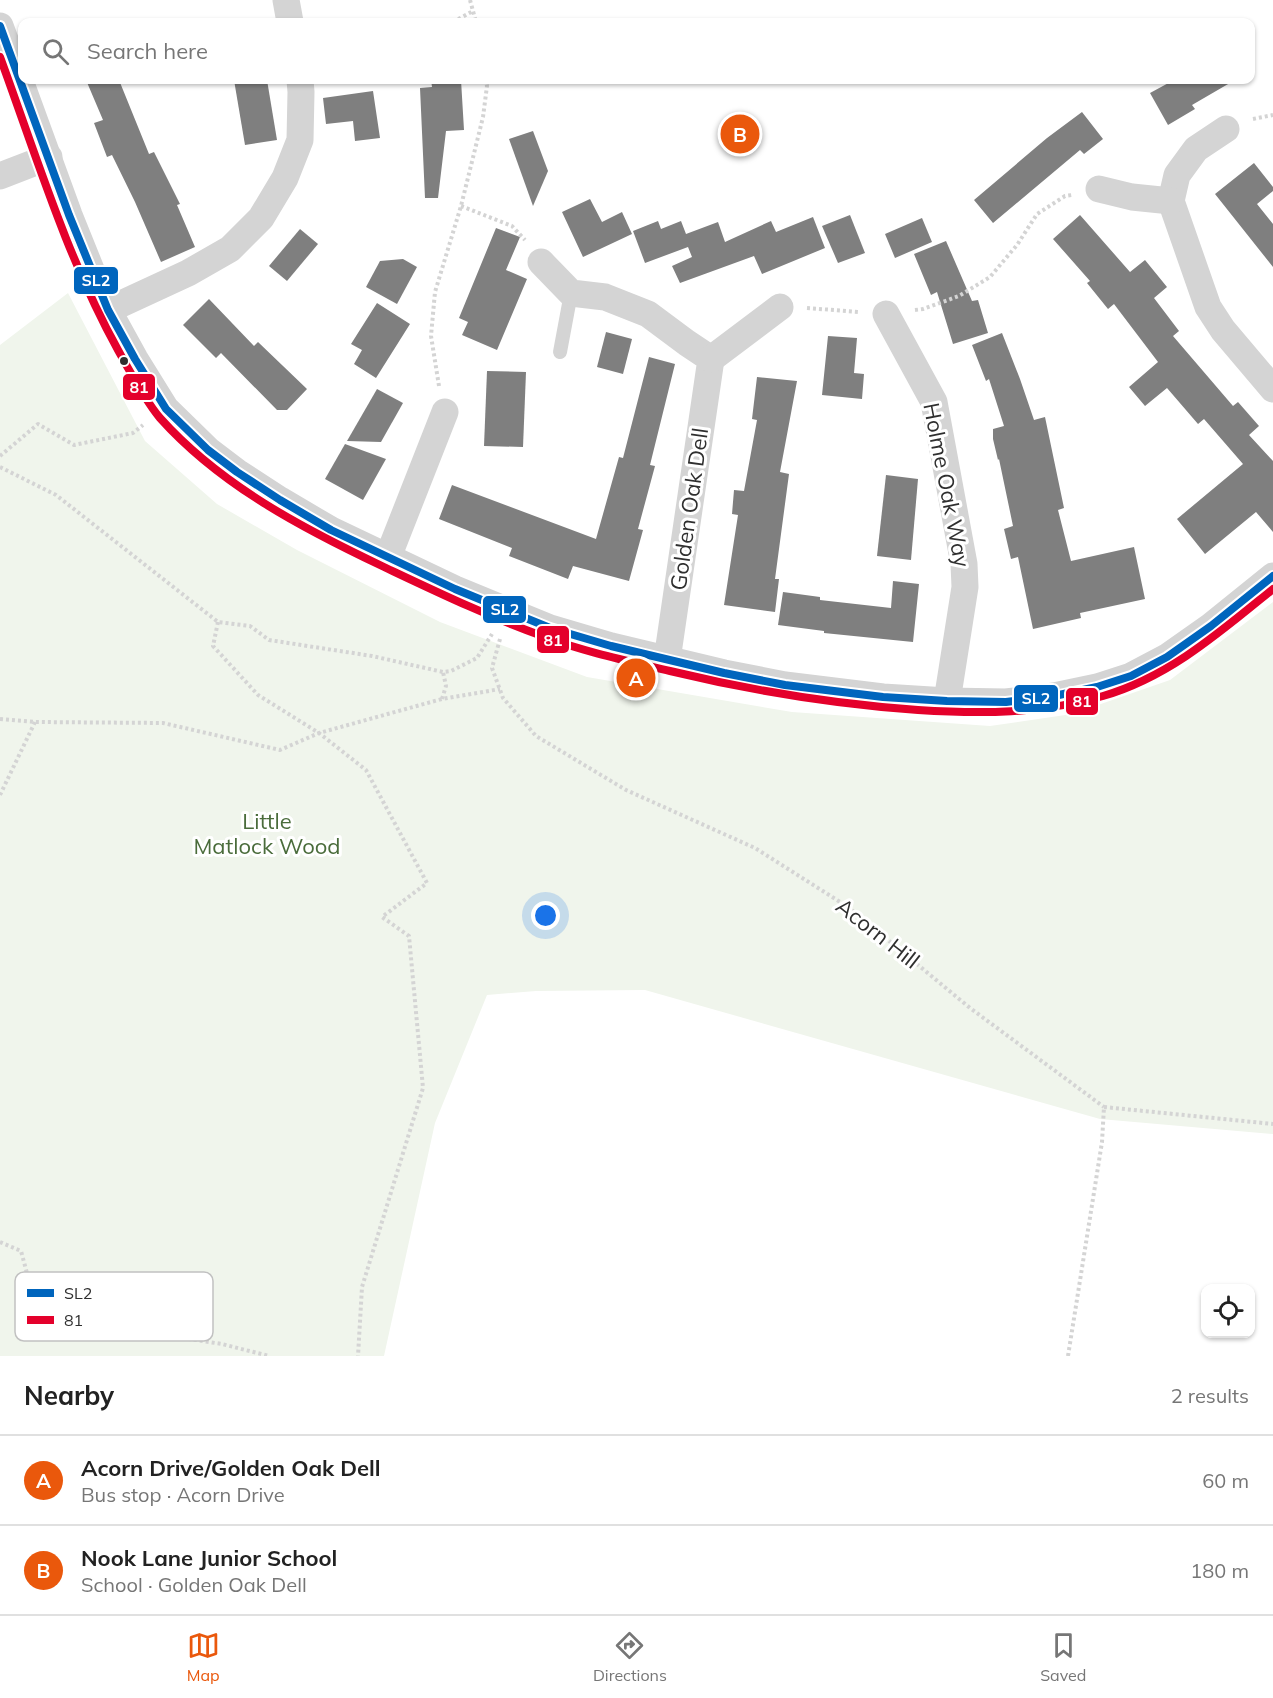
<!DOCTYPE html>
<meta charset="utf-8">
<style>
:root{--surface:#fff;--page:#f6f6f6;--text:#222;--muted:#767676;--line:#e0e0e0;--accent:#ea580c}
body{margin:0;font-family:Mulish,sans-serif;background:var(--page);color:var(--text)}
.controls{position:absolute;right:18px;bottom:18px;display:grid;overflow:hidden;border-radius:12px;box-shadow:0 2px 4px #0004}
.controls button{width:54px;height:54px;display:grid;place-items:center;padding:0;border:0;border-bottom:2px solid var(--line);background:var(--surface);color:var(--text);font:30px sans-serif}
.you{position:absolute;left:546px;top:916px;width:21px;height:21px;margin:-15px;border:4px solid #fff;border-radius:50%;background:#1a73e8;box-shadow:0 0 0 9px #1a73e833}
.badge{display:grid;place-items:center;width:39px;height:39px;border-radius:50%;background:var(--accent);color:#fff;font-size:20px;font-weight:700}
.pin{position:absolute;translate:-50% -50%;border:3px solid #fff;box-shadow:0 2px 6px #0006}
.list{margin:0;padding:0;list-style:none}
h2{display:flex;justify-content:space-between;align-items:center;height:78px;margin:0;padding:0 24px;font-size:26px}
h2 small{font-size:20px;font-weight:400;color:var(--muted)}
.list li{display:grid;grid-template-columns:39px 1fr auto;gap:18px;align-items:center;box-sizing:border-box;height:90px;padding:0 24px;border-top:2px solid var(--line)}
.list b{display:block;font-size:22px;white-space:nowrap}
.list p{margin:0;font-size:20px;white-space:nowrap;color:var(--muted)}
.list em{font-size:20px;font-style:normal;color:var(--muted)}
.icon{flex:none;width:33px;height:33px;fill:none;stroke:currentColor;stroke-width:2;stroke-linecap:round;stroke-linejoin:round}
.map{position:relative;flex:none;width:1273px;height:1356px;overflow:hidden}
.search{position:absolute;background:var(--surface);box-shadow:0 2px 4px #0004;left:18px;right:18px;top:18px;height:66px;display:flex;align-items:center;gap:15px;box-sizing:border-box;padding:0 21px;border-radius:12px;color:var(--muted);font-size:22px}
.sheet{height:258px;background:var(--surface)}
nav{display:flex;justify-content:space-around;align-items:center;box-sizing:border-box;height:84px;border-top:2px solid var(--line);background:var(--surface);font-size:16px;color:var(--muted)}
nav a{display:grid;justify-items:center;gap:3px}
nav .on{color:var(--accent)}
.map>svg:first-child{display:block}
.green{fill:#f0f5ec}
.building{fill:#7f7f7f}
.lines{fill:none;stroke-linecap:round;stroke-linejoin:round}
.path{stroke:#d4d4d4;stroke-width:4;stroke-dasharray:3 3;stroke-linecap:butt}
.lane{stroke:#d4d4d4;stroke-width:14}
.street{stroke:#d4d4d4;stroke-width:27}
.bus-1-casing{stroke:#fff;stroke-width:12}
.bus-2-casing{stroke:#fff;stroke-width:12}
.bus-1{stroke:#0065bd;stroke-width:8}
.bus-2{stroke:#e4002b;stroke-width:8}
.bus-dot{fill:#2f2f2f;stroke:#fff;stroke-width:2}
.labels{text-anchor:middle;stroke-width:6;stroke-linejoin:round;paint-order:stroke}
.street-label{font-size:22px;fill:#2f2f2f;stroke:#fff}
.park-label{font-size:22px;fill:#4a6c3b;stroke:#fff}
.key{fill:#fff;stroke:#c1c1c1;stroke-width:1.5}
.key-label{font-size:16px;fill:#2f2f2f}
.line-badge{stroke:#fff;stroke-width:2}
.badge-label{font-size:16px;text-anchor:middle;font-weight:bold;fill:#fff}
</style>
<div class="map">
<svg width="1273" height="1356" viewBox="0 0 1273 1356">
<rect width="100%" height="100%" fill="#fff"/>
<path class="green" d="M 68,293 L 145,441 L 217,504 L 297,550 L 440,622 L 587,677 L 792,712 L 990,726 L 1072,714 L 1170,680 L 1273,602 L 1273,1134 L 1100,1119 L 645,990 L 536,991 L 487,995 L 435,1123 L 384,1356 L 0,1356 L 0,345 Z"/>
<g class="building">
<path d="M 86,80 L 119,80 L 149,154 L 154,152 L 180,204 L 177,205 L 195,247 L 161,262 L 135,202 L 112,155 L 107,157 L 94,123 L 103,120 Z"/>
<path d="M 234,80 L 267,80 L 277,140 L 245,145 Z"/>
<path d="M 431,80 L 461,80 L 464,130 L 446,131 L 438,198 L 425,198 L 420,88 L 432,87 Z"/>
<path d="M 1174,80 L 1235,80 L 1192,105 L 1195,109 L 1168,125 L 1150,93 Z"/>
<path d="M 373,91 L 380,138 L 355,141 L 353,121 L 326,124 L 323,98 Z"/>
<path d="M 1082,112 L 1103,139 L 1084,154 L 1080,150 L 993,223 L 974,200 L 1047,138 Z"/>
<path d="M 533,131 L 548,171 L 533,206 L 509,139 Z"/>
<path d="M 1254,163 L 1273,187 L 1273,191 L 1257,204 L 1273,224 L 1273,267 L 1215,194 Z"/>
<path d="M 590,199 L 602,222 L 622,212 L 632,234 L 583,257 L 562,212 Z"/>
<path d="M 850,215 L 865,253 L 838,263 L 822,226 Z"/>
<path d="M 1080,215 L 1130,272 L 1145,260 L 1167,287 L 1154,298 L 1179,331 L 1173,336 L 1233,406 L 1238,402 L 1259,426 L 1249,435 L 1273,461 L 1273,532 L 1256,512 L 1205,554 L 1177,519 L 1243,464 L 1204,419 L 1198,424 L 1167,388 L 1145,406 L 1129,387 L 1158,362 L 1114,304 L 1108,309 L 1087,283 L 1090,281 L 1053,239 Z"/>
<path d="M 813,217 L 825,248 L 762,274 L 754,256 L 680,283 L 672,266 L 692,257 L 688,247 L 645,263 L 633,231 L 658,221 L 661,229 L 681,221 L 686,234 L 718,222 L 725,242 L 771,221 L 776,232 Z"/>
<path d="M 922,218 L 932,242 L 895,258 L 885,234 Z"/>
<path d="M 496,228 L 520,237 L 506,270 L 527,279 L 497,350 L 462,335 L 468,322 L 459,318 Z"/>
<path d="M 300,229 L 318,244 L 287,281 L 269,266 Z"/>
<path d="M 946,241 L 972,301 L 978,300 L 988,333 L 953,344 L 937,292 L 931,295 L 914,254 Z"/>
<path d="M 403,259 L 417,267 L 397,304 L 366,287 L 380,261 Z"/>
<path d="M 209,299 L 254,346 L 258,342 L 307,389 L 287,410 L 277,410 L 221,353 L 216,358 L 183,325 Z"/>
<path d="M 377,303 L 410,324 L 376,378 L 354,364 L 362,350 L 351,344 Z"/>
<path d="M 606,332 L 632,339 L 623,374 L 597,367 Z"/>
<path d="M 1002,333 L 1020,379 L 1034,420 L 1045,417 L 1064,508 L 1058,510 L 1071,561 L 1134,547 L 1145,599 L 1080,613 L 1081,618 L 1033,629 L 1018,557 L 1011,559 L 1004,529 L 1013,526 L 999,459 L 998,460 L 993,439 L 993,429 L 1004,426 L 989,379 L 986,381 L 972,345 Z"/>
<path d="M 828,336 L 857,338 L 854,373 L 864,374 L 862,399 L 822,395 Z"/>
<path d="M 649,357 L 675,364 L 650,465 L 655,466 L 638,529 L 643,530 L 629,581 L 573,566 L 568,579 L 509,556 L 512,548 L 439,519 L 452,485 L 596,539 L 619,457 L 623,458 Z"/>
<path d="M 487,371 L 526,372 L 523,447 L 484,446 Z"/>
<path d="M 757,377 L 797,381 L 780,472 L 789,474 L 775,579 L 779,579 L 775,612 L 724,605 L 738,515 L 732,514 L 734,490 L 744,491 L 757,420 L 752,419 Z"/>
<path d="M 377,389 L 403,403 L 381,442 L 347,441 Z"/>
<path d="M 345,444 L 386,459 L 363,500 L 325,479 Z"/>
<path d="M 886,475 L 918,479 L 911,560 L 877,556 Z"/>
<path d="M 893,581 L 919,584 L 913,642 L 824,633 L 824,631 L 778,625 L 783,592 L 820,597 L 820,600 L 891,608 Z"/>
</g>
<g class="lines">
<g class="path">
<path d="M 470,0 L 476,22"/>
<path d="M 453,22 L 473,11"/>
<path d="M 1253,119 L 1273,115"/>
<path d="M 461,206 L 512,226 L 525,240"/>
<path d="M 807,308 L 859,312"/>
<path d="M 915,310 L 923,309 L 959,296 L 990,277 L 1017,245 L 1037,214 L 1065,196 L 1072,195"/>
<path d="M 439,386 L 431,336 L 435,292 L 461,206 L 483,117 L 487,86 L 486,80"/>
<path d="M 0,456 L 38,424 L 74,445 L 133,433 L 143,425"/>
<path d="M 0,467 L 56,495 L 218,622 L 250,626 L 269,640 L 372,656 L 443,672 L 451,671 L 477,658 L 492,634"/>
<path d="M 218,622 L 213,646 L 258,695 L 319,733 L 366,770 L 427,883 L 382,917 L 409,936 L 423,1088 L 362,1287 L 358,1356"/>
<path d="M 500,639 L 492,668 L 503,698 L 536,736 L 626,790 L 755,848 L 848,907 L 970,1008 L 1104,1107"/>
<path d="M 442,699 L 446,686 L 443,672"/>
<path d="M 0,719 L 35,722 L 163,723 L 280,750 L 319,733 L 442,699 L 500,689"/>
<path d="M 0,795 L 35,722"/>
<path d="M 1104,1107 L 1273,1124"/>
<path d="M 0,1242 L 21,1251 L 31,1288 L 111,1327 L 222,1344 L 269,1356"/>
<path d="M 1068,1356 L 1102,1142 L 1104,1107"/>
</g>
<path class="lane" d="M 560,352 L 571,293"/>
<g class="street">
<path d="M 286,0 L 290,22"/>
<path d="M 0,26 L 69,215 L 96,282 L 108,310 L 135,359 L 166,409 L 208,450 L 237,472 L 280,500 L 331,530 L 455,589 L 550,628 L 611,646 L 724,673 L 785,685 L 883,697 L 947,701 L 1006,702 L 1054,696 L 1097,687 L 1131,676 L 1167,657 L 1211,626 L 1273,576"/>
<path d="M 1226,129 L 1196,149 L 1177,175 L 1171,201 L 1208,307 L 1223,330 L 1273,389"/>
<path d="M 0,176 L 49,157"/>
<path d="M 1099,189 L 1132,197 L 1171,201"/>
<path d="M 541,262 L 571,293 L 605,297 L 648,314 L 687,343 L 711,359 L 667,660"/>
<path d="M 108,310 L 188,273 L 230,249 L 261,218 L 285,178 L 300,140 L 301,92 L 300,80"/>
<path d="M 886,314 L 934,402 L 964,564 L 965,587 L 947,701"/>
<path d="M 711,359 L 780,307"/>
<path d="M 388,557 L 445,412"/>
</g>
<defs>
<path id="bus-1" d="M 0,26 L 69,215 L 108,310 L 135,359 L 166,409 L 208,450 L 237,472 L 280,500 L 331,530 L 455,589 L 550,628 L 611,646 L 724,673 L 785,685 L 883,697 L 947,701 L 1006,702 L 1054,696 L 1097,687 L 1131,676 L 1167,657 L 1211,626 L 1273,576"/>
<path id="bus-2" d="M 0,57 C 36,155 67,258 118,350 C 129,370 146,402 160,418 C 220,485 302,528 382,566 C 435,591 489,617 545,637 C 585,652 628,661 670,671 C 753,691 833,704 918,710 C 981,714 1041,714 1103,696 C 1169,677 1220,632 1273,589"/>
</defs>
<use href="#bus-1" class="bus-1-casing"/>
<use href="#bus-2" class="bus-2-casing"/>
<use href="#bus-1" class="bus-1"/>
<use href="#bus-2" class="bus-2"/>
</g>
<circle class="bus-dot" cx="124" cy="361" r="5"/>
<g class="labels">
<g class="street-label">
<text transform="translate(947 485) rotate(79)" y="8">Holme Oak Way</text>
<text transform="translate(689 509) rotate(-82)" y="8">Golden Oak Dell</text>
<text transform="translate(878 933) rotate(38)" y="8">Acorn Hill</text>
</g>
<g class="park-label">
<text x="267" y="829">Little<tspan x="267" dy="25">Matlock Wood</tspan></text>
</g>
</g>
<rect x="15" y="1272" width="198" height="69" rx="9" class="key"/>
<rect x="27" y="1289" width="27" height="8" fill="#0065bd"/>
<rect x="27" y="1316" width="27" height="8" fill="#e4002b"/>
<g class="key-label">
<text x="64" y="1299">SL2</text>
<text x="64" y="1326">81</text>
</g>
<g class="line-badge">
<rect x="73" y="266" width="46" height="29" rx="6" fill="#0065bd"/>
<rect x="122" y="373" width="34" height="28" rx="6" fill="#e4002b"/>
<rect x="482" y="595" width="45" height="29" rx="6" fill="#0065bd"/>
<rect x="536" y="625" width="34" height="29" rx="6" fill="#e4002b"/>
<rect x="1013" y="684" width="46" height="29" rx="6" fill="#0065bd"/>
<rect x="1065" y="687" width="34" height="29" rx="6" fill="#e4002b"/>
</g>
<g class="badge-label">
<text x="96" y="286">SL2</text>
<text x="139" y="393">81</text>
<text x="505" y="615">SL2</text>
<text x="553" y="646">81</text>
<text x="1036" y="704">SL2</text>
<text x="1082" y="707">81</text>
</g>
</svg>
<div class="controls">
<button><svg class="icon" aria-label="locate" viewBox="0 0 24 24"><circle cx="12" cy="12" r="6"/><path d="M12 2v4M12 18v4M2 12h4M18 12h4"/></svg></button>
</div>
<div class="you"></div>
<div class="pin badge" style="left:636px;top:678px">A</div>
<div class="pin badge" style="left:740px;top:134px">B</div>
<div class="search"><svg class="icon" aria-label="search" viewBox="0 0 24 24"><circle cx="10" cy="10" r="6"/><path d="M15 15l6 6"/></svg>Search here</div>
</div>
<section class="sheet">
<h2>Nearby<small>2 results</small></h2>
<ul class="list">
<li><span class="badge">A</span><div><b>Acorn Drive/Golden Oak Dell</b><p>Bus stop · Acorn Drive</p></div><em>60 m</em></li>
<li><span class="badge">B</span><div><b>Nook Lane Junior School</b><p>School · Golden Oak Dell</p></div><em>180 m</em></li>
</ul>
</section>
<nav>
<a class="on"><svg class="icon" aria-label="map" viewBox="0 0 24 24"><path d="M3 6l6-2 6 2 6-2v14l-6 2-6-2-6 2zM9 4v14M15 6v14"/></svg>Map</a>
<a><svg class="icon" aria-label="directions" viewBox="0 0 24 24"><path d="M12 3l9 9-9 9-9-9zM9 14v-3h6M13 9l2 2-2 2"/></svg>Directions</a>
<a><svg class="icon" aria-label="saved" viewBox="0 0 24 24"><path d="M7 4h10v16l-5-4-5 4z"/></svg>Saved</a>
</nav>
